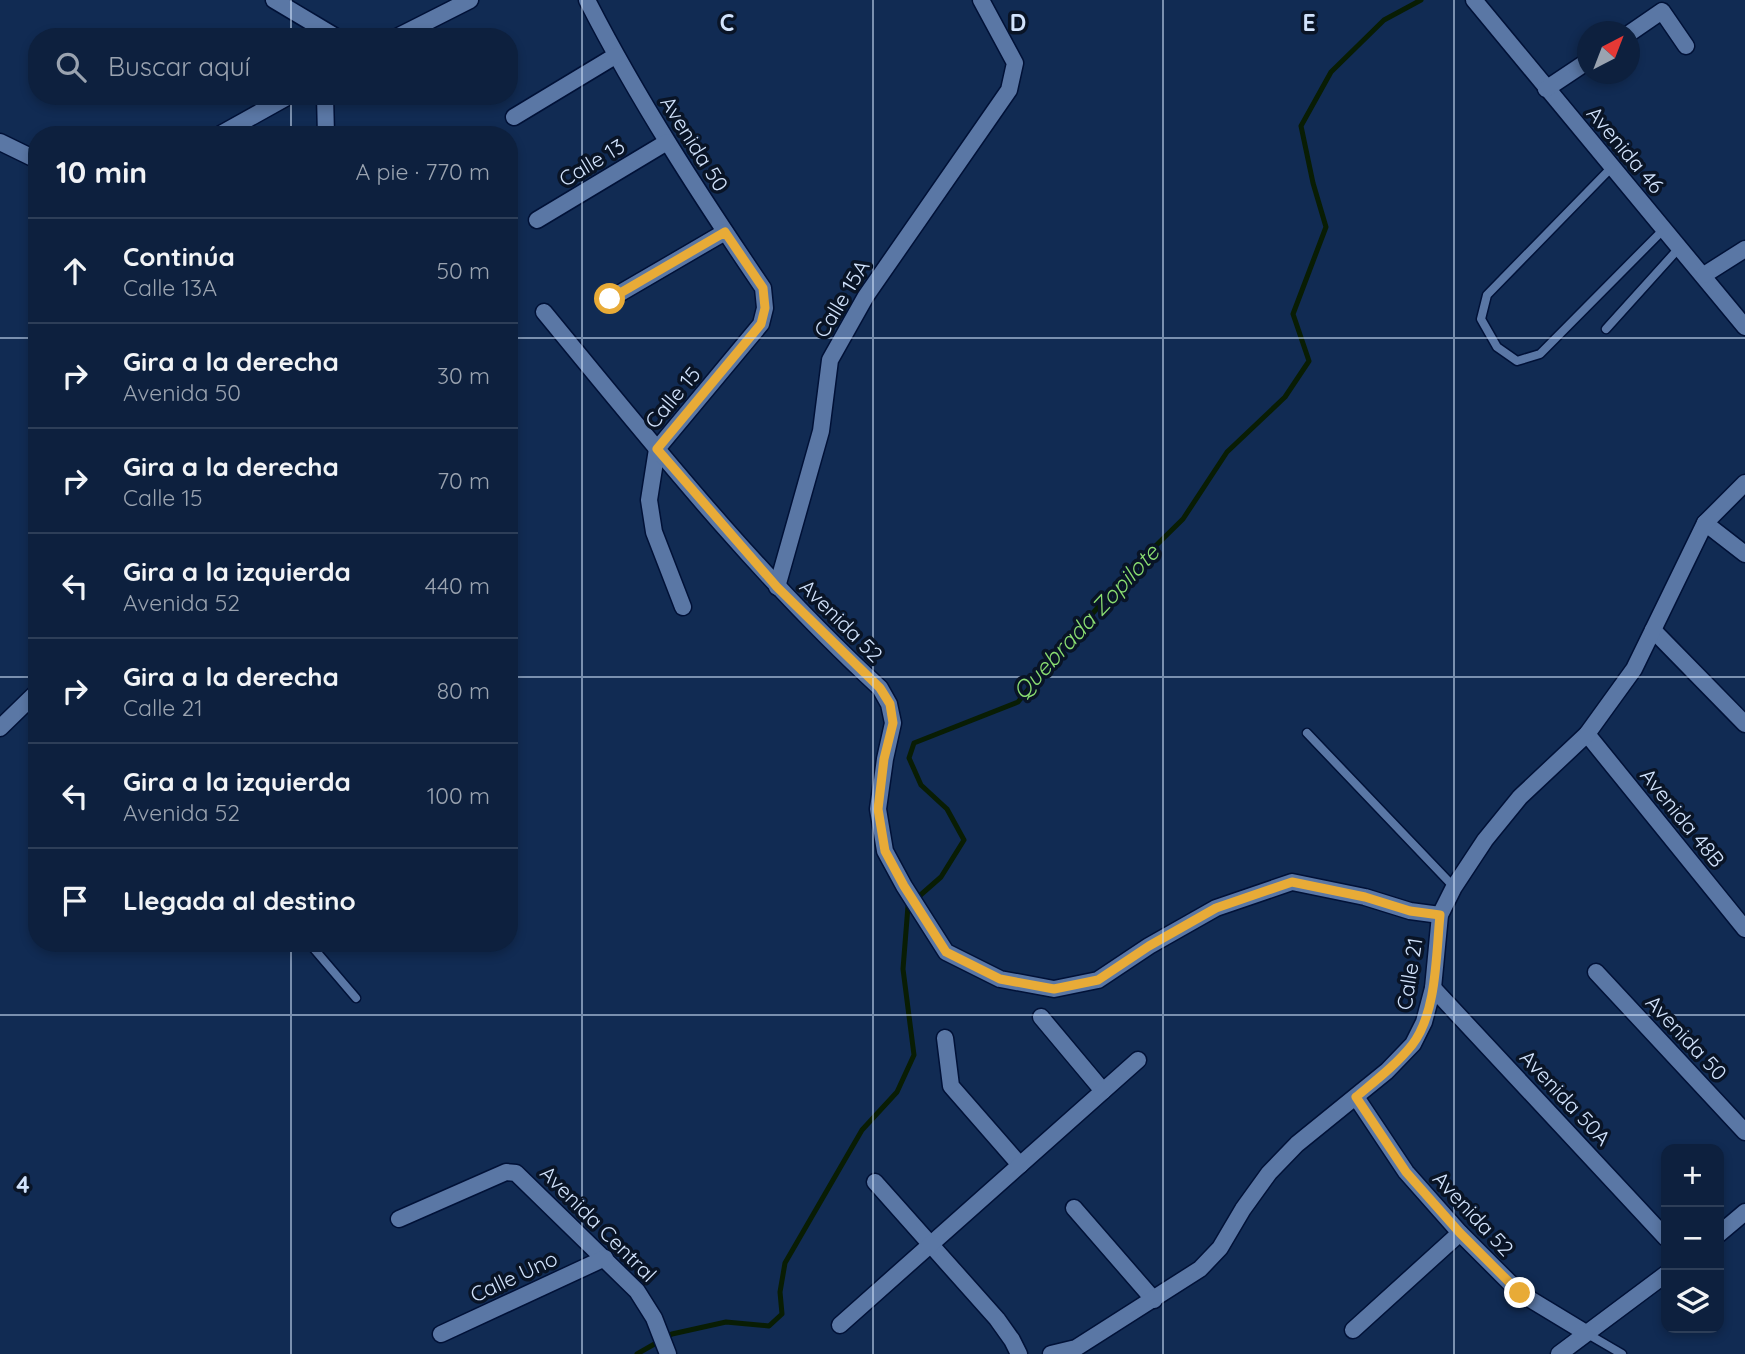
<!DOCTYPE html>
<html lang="es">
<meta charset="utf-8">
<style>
:root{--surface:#0d203e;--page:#1b2d49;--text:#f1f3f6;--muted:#9aa3b0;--line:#2d3e58}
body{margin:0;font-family:Quicksand,sans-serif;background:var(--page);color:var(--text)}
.controls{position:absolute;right:21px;bottom:21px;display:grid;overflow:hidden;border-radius:14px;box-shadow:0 4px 10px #0003}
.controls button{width:63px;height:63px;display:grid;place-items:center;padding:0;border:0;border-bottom:2px solid var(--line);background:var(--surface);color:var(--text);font:35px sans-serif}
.compass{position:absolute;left:1577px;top:21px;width:63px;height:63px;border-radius:50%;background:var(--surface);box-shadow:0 4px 10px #0003;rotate:42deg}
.stop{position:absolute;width:21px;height:21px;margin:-16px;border:5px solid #e8ab37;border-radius:50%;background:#fff}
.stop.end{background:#e8ab37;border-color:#fff;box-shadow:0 2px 7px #0008}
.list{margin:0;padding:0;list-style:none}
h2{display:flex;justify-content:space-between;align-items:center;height:91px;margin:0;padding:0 28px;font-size:30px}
h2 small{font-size:23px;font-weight:400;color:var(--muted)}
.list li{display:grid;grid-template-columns:46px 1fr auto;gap:21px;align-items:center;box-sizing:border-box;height:105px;padding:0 28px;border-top:2px solid var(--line)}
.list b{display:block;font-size:26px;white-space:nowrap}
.list p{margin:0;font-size:23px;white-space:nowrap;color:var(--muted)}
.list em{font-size:23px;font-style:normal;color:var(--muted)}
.icon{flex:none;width:38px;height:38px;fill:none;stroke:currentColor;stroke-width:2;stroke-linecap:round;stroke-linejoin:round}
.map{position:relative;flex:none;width:1745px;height:1354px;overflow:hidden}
.search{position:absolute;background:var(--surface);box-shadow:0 4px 10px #0003;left:28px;top:28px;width:490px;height:77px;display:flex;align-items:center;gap:18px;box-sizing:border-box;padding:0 24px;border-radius:28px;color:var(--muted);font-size:26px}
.panel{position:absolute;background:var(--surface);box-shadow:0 4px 10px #0003;left:28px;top:126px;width:490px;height:826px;border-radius:28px}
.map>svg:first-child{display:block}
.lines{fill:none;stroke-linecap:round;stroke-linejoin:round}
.stream{stroke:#091d04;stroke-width:5}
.service-casing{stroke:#001137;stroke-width:11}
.minor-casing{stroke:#001137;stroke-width:19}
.service{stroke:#5a77a5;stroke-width:8}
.minor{stroke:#5a77a5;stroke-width:16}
.route{stroke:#e8ab37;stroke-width:9}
.grid{fill:none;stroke:#d2e3fc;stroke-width:2;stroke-opacity:0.55}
.labels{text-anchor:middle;stroke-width:7;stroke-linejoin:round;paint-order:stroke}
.street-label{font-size:21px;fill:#d2e3fc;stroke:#091426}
.water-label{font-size:23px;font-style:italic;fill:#8ade71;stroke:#091426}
.grid-label{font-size:23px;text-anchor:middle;font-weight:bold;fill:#d2e3fc;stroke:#091426;stroke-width:7;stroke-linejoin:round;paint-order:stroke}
</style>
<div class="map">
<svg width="1745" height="1354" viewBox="0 0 1745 1354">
<rect width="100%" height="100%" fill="#112b53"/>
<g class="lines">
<path class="stream" d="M 637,1354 L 672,1334 L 726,1322 L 769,1326 L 782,1314 L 780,1292 L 785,1263 L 862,1130 L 897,1092 L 914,1055 L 903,969 L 908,906 L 941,877 L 964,840 L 947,809 L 921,785 L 909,758 L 914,743 L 1018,702 L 1055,656 L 1130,571 L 1183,519 L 1227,452 L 1285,397 L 1309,361 L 1293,314 L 1326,227 L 1313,183 L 1301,126 L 1331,72 L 1384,20 L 1421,0"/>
<defs>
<g id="service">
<path d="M 1612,167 L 1487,295 L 1481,319 L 1497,347 L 1517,361 L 1540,354 L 1664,229"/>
<path d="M 1606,329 L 1680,247"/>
<path d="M 1307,733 L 1454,887"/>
<path d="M 309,943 L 356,998"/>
<path d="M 1586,1333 L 1622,1354"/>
</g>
<g id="minor">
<path d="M 274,0 L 336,37"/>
<path d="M 587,0 C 638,100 700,195 763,288 L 765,308 L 761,324 L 657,449 L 649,500 L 654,532 L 683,607"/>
<path d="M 1474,0 L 1745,327"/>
<path d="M 1630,33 L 1662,11 L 1686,46"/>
<path d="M 397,37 L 470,0"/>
<path d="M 1546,89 L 1588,61"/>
<path d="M 325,96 L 326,135"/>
<path d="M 514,117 L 615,56"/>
<path d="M 219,135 L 289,96"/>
<path d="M 0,142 L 37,160"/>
<path d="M 537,220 L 667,142"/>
<path d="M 1704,275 L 1745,249"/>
<path d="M 610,299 L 725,232"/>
<path d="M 544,312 C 651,442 756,574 880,688 L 889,704 L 893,723 L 885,759 L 878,809 L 885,851 L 904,886 L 946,952 L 1000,979 L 1054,989 L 1098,980 L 1149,946 L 1216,908 L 1292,882 L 1365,897 L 1410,911 L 1440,915"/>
<path d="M 1705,523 L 1745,554"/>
<path d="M 777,587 L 821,431 L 830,360 L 866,296 L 1009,90 L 1015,63 L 981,0"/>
<path d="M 1653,630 L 1745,724"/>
<path d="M 0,728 L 37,692"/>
<path d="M 1587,734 L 1745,929"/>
<path d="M 1596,972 L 1745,1132"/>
<path d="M 1433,988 L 1666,1238"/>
<path d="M 1041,1017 L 1103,1091"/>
<path d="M 945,1038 L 951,1086 L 1020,1165"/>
<path d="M 1356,1097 L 1406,1172 L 1460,1233 L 1520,1293 L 1586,1333"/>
<path d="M 875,1182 L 997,1319 L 1012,1340 L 1019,1354"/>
<path d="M 1074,1208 L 1154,1300"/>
<path d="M 399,1219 L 506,1172 L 516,1173 L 637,1291 L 654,1318 L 668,1354"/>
<path d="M 1719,1234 L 1745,1212"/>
<path d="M 840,1325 L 1138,1060"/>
<path d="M 1353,1330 L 1460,1233"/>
<path d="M 441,1334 L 605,1258"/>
<path d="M 1051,1354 L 1076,1348 L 1200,1269 L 1220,1248 L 1243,1209 L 1269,1173 L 1297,1144 L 1387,1071 L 1413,1044 L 1424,1022 L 1433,988 L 1440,915 L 1454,887 L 1485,840 L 1520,797 L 1587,734 L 1634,669 L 1705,523 L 1745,483"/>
<path d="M 1559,1354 L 1666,1274"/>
</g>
</defs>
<use href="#service" class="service-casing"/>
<use href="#minor" class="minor-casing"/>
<use href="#service" class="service"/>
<use href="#minor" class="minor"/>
</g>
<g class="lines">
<path class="route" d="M 610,299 L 725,232 L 763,288 L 765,308 L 761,324 L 657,449 L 777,587 L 880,688 L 890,704 L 893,723 L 884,759 L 878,809 L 885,851 L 904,886 L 946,952 L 1000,979 L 1054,989 L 1098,980 L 1149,946 L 1216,908 L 1292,882 L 1365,897 L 1410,911 L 1440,915 C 1436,954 1437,1013 1412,1045 C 1396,1065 1375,1081 1356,1097 L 1406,1172 L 1460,1233 L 1520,1293"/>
</g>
<path class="grid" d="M 291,0 L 291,37M 582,0 L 582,1354M 873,0 L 873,1354M 1163,0 L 1163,1354M 1454,0 L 1454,1354M 291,96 L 291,135M 0,338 L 37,338M 509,338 L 1745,338M 0,677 L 37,677M 509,677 L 1745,677M 291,943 L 291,1354M 0,1015 L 1745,1015"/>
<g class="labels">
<g class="street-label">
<text transform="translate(694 144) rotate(58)" y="7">Avenida 50</text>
<text transform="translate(1625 150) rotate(50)" y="7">Avenida 46</text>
<text transform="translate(592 163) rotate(-31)" y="7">Calle 13</text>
<text transform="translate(842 299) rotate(-59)" y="7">Calle 15A</text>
<text transform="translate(673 398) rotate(-50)" y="7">Calle 15</text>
<text transform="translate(841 621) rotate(45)" y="7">Avenida 52</text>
<text transform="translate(1682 818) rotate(51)" y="7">Avenida 48B</text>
<text transform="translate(1410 974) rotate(-81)" y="7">Calle 21</text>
<text transform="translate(1686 1038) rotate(47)" y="7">Avenida 50</text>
<text transform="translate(1565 1098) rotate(47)" y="7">Avenida 50A</text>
<text transform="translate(1473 1214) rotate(47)" y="7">Avenida 52</text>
<text transform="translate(598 1224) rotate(45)" y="7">Avenida Central</text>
<text transform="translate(514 1277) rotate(-25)" y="7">Calle Uno</text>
</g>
<g class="water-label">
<text transform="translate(1086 622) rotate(-47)" y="8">Quebrada Zopilote</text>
</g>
</g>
<g class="grid-label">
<text x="727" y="31">C</text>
<text x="1018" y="31">D</text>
<text x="1309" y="31">E</text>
<text x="23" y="1193">4</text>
</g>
</svg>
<div class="controls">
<button>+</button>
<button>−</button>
<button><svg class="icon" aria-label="layers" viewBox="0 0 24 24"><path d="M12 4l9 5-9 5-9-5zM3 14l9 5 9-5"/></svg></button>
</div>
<svg class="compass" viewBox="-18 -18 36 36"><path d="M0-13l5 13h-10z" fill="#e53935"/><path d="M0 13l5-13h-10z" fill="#9aa3b0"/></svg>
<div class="stop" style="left:610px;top:299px"></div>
<div class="stop end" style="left:1520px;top:1293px"></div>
<div class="search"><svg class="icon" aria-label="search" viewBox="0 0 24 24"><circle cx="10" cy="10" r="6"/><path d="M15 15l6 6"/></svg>Buscar aquí</div>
<section class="panel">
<h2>10 min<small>A pie · 770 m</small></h2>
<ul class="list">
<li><svg class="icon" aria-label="ahead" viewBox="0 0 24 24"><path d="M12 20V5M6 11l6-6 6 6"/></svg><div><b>Continúa</b><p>Calle 13A</p></div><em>50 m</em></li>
<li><svg class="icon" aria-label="right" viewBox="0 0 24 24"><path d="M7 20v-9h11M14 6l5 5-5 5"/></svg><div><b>Gira a la derecha</b><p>Avenida 50</p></div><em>30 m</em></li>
<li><svg class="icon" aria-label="right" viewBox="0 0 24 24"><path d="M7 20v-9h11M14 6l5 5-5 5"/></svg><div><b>Gira a la derecha</b><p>Calle 15</p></div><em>70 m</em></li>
<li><svg class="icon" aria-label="left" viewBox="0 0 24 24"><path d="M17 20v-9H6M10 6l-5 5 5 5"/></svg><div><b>Gira a la izquierda</b><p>Avenida 52</p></div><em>440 m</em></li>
<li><svg class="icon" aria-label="right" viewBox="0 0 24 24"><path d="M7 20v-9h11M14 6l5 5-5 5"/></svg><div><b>Gira a la derecha</b><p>Calle 21</p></div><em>80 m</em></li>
<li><svg class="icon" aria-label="left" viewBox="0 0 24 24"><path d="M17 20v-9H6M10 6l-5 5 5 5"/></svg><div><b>Gira a la izquierda</b><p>Avenida 52</p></div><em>100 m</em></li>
<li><svg class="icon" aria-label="arrive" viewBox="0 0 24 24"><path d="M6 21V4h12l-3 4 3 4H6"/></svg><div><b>Llegada al destino</b></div></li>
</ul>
</section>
</div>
